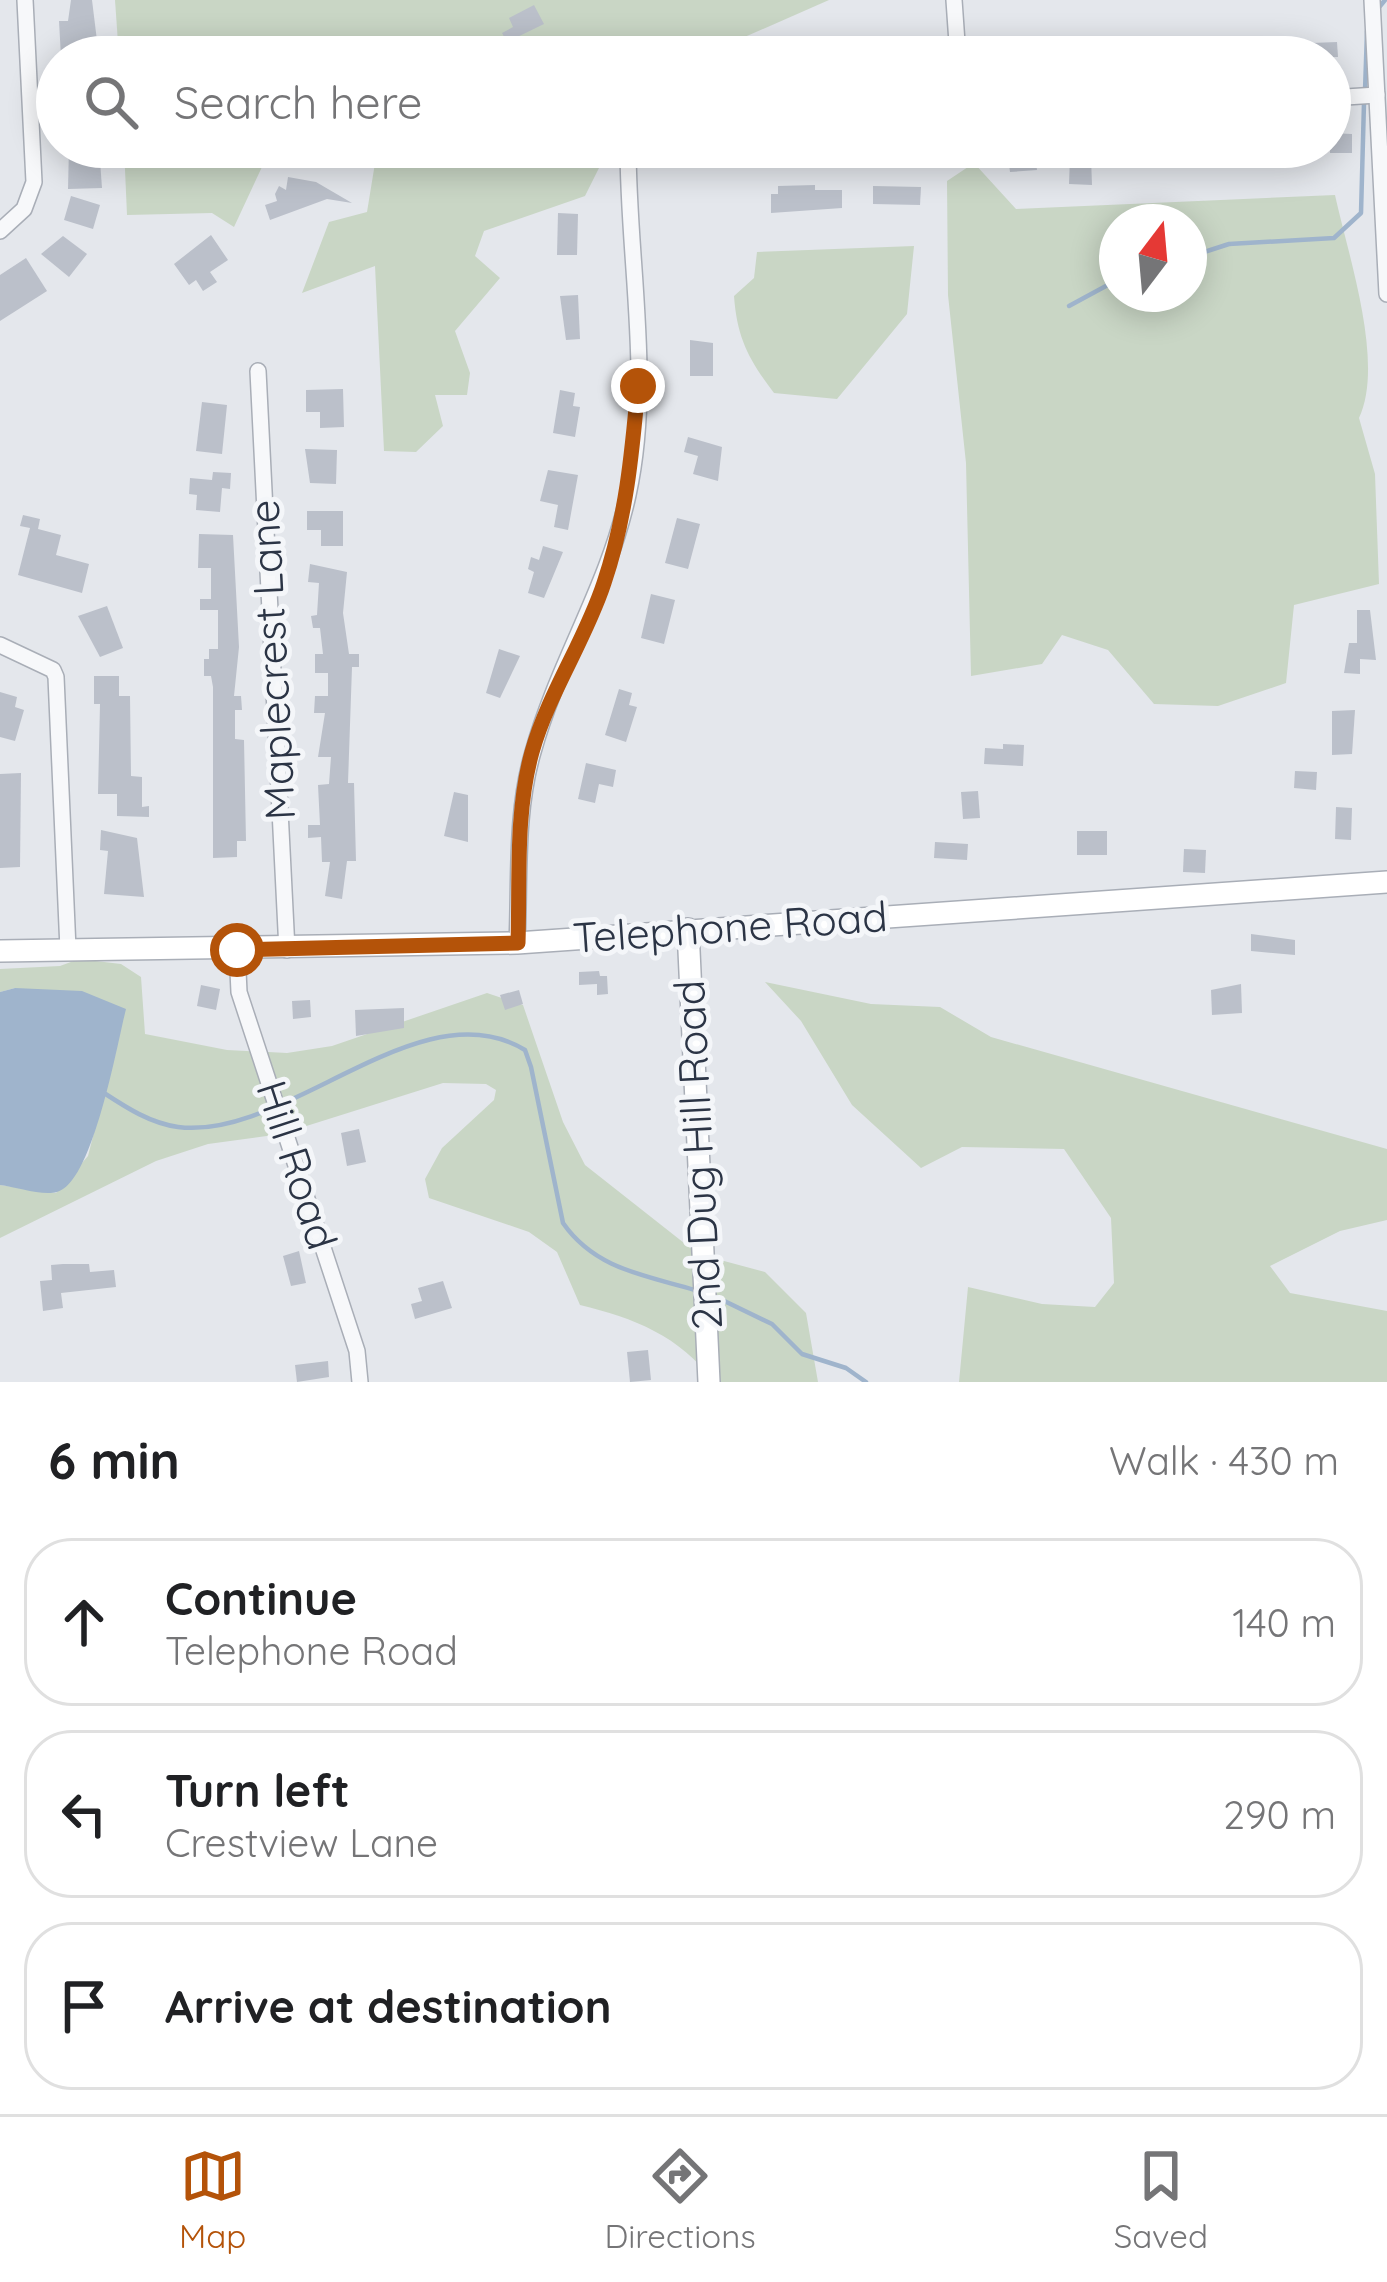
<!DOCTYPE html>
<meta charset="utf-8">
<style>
:root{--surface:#fff;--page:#f2f2f2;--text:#202124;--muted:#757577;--line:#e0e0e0;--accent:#b45309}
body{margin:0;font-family:Quicksand,sans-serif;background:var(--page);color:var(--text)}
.compass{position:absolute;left:1099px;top:204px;width:108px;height:108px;border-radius:50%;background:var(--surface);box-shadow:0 6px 30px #0003;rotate:16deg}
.stop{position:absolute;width:36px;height:36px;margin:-27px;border:9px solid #b45309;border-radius:50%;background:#fff}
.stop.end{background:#b45309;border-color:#fff;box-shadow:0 3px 12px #0008}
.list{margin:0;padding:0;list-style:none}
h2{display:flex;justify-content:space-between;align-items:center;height:156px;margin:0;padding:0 48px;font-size:51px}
h2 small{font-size:39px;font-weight:400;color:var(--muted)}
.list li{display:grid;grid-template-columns:78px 1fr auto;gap:36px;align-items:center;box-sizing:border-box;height:168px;margin:0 24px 24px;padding:0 24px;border:3px solid var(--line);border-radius:48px}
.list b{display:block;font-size:45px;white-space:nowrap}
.list p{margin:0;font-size:39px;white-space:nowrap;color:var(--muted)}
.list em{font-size:39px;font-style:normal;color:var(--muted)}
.icon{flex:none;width:66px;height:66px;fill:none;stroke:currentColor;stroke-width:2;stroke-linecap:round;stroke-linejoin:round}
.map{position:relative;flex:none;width:1387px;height:1382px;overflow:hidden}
.search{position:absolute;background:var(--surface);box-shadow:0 6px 30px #0003;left:36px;right:36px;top:36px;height:132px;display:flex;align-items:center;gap:30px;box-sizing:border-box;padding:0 42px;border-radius:66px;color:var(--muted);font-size:45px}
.sheet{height:732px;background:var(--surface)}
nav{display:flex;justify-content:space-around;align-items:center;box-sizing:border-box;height:168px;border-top:3px solid var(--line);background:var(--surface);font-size:33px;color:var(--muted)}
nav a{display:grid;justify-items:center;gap:6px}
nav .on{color:var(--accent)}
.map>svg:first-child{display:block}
.green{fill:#c9d6c5;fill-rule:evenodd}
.water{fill:#9fb4cc}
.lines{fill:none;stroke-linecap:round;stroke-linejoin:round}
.stream{stroke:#9fb4cc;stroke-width:4.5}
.building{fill:#bbc0ca}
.street-casing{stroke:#a9aeb7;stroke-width:18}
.secondary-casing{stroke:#a9aeb7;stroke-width:24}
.street{stroke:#f7f8fa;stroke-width:15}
.secondary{stroke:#fff;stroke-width:21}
.route{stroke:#b45309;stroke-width:15}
.labels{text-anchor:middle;stroke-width:10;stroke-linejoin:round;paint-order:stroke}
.street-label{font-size:42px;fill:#2b3445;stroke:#f4f6f9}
</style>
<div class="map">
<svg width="1387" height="1382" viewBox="0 0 1387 1382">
<rect width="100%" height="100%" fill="#e4e7ec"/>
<g class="green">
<path d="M 115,0 L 829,0 L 699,57 L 119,57 Z"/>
<path d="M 124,147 L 575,147 L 574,155 L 599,168 L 585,196 L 484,231 L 475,256 L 500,278 L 455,331 L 470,373 L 467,395 L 435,395 L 443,426 L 416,452 L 384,451 L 375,266 L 302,293 L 329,222 L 367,212 L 376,157 L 346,165 L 268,154 L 234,227 L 212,213 L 127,215 Z"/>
<path d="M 974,163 L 1016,209 L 1335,195 C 1348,255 1385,363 1359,418 L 1375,474 L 1379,584 L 1294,605 L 1286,683 L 1218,706 L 1154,704 L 1108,650 L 1062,635 L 1042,664 L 971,676 L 966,463 L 948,295 L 947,181 ZM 1117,222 L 1189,222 L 1189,294 L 1117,294 Z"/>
<path d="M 914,246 L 907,314 L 837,399 L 774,393 C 749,360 737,338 734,296 L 754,278 L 757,252 Z"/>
<path d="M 79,959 L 121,964 L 141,977 L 145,1034 L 227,1050 L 287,1053 L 332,1046 L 487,993 L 523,1005 L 563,1122 L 585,1165 L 698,1254 L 765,1272 L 806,1313 L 818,1382 L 714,1382 C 680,1336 634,1318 580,1305 L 557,1252 L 529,1232 L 429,1198 L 425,1179 L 442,1148 L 494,1100 L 496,1090 L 486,1084 L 443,1083 L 281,1134 L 208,1144 L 156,1161 L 0,1238 L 0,1185 L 56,1193 L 88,1156 L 104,1093 L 15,988 L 0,992 L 0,969 L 60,966 Z"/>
<path d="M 765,982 L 871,1004 L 940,1007 L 991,1037 L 1387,1149 L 1387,1220 L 1340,1231 L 1270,1266 L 1290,1293 L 1387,1311 L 1387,1382 L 959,1382 L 968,1287 L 1042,1304 L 1095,1307 L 1114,1283 L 1111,1218 L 1064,1149 L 962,1147 L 921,1168 L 852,1105 L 801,1021 Z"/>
</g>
<path class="water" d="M 15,988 L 82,991 L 126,1009 C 117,1044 93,1183 57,1192 C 42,1196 16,1187 0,1185 L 0,992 Z"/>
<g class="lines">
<g class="stream">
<path d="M 1376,11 L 1385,0"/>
<path d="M 1365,91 L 1367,31"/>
<path d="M 1189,257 L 1229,244 L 1334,238 L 1361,213 L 1364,103"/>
<path d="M 1069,306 L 1117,280"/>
<path d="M 104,1093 C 127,1108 150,1123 178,1127 C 286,1141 420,986 525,1050 L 531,1067 L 563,1223 C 595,1269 644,1275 695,1290"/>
<path d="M 712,1295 L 772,1324 L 802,1354 L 846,1368 L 866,1382"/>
</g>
</g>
<g class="building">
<path d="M 71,0 L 92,0 L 99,57 L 61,57 L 59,21 L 68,21 Z"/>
<path d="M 534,5 L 544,24 L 507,42 L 502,33 L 513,27 L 509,18 Z"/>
<path d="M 1195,40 L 1208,40 L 1207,57 L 1188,57 Z"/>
<path d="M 1337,42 L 1338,57 L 1313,57 L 1312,43 Z"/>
<rect x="1248" y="43" width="20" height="14"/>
<path d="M 880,45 L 904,46 L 903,57 L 879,57 Z"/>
<path d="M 1330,133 L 1352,134 L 1352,153 L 1330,153 Z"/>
<path d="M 69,147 L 99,147 L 102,188 L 68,189 Z"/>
<path d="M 1186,147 L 1218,147 L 1218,161 L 1185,160 Z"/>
<rect x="1131" y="148" width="23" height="18"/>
<path d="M 1035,154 L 1037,170 L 1010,172 L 1008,156 Z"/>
<path d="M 1070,157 L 1091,158 L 1092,185 L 1069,184 Z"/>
<path d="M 288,177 L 316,182 L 352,203 L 327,199 L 270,220 L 265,205 L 277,201 L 275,194 L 279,186 L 286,190 Z"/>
<path d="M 815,185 L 815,190 L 842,190 L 842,208 L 771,213 L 771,194 L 778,194 L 778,186 Z"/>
<path d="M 873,186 L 921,187 L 920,205 L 873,204 Z"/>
<path d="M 71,196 L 100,205 L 93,229 L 64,220 Z"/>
<path d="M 558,213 L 578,214 L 577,255 L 557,255 Z"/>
<path d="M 211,235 L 228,260 L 210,272 L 217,282 L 203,291 L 196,280 L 189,285 L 174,264 Z"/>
<path d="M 63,236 L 87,254 L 69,277 L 41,254 Z"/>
<path d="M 26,258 L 47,291 L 0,321 L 0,275 Z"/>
<path d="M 578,295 L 580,339 L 566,340 L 560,296 Z"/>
<path d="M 690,340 L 713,343 L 713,376 L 690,376 Z"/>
<path d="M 343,389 L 344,427 L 320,428 L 320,412 L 306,412 L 306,390 Z"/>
<path d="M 560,390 L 575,393 L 573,406 L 580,407 L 575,437 L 553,433 Z"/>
<path d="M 202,402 L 227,405 L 222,454 L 196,451 Z"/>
<path d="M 688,437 L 722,447 L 718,481 L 693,474 L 698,456 L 684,452 Z"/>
<path d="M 305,449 L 337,450 L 336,484 L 310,483 Z"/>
<path d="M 548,470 L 578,475 L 568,530 L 554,527 L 558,505 L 540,501 Z"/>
<path d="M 213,472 L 231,473 L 230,489 L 222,488 L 220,512 L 196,510 L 197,495 L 189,494 L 190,478 L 212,480 Z"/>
<path d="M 307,511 L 343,511 L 343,546 L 321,546 L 321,530 L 307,530 Z"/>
<path d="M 23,515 L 40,519 L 38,529 L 61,535 L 56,555 L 89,564 L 82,593 L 18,575 L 30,528 L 20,526 Z"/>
<path d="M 677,518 L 700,524 L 688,569 L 665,563 Z"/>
<path d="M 199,534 L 233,535 L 239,647 L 234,696 L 241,696 L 242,710 L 235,710 L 235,739 L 244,740 L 246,841 L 237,841 L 237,857 L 213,858 L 213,687 L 211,676 L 204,676 L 204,659 L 209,659 L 209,649 L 218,649 L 218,610 L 200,610 L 200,599 L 211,599 L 211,568 L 198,568 Z"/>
<path d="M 543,546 L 563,552 L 544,598 L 528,593 L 534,572 L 528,569 L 531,557 L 539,560 Z"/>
<path d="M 310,564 L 347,572 L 343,613 L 349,654 L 359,654 L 359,667 L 352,667 L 348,783 L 354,783 L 356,861 L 347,861 L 342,899 L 325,896 L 330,862 L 322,862 L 321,837 L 308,838 L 308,825 L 320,825 L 318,785 L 329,784 L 331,757 L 318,757 L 325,713 L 314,713 L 315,696 L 328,696 L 328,673 L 315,673 L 315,654 L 323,654 L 320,628 L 313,628 L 311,616 L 317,615 L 319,583 L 308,582 Z"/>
<path d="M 651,594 L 675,600 L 664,644 L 641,638 Z"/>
<path d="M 107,606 L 123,648 L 100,657 L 78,616 Z"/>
<path d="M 1357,610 L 1370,610 L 1376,660 L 1360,659 L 1360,674 L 1344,673 L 1349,643 L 1357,643 Z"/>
<path d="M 499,649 L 520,656 L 500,698 L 486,693 Z"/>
<path d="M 94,676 L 119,676 L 119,696 L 130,696 L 131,776 L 142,777 L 142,807 L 149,806 L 149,817 L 117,816 L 117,794 L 98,794 L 100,704 L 94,704 Z"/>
<path d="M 619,689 L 632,693 L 629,705 L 637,707 L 626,742 L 605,735 Z"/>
<path d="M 0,692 L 17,697 L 15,707 L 24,710 L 15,741 L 0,737 Z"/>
<path d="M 1355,710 L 1352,754 L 1332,755 L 1332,711 Z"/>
<path d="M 1003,744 L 1024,745 L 1023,766 L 984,764 L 985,748 L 1003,749 Z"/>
<path d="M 586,763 L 616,770 L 613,787 L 599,784 L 595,803 L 578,799 Z"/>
<path d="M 1295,771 L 1317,772 L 1316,790 L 1294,788 Z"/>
<path d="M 21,773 L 20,867 L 0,868 L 0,774 Z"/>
<path d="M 978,791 L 980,818 L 963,819 L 961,792 Z"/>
<path d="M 454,792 L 468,795 L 468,842 L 444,836 Z"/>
<path d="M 1336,807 L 1352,808 L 1351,840 L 1335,839 Z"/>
<path d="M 101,830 L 137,838 L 144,897 L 104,894 L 108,851 L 100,850 Z"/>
<rect x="1077" y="831" width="30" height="24"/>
<path d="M 935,842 L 968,844 L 967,860 L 934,858 Z"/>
<path d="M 1184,849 L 1206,850 L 1205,873 L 1183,872 Z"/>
<path d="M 1251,934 L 1295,940 L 1295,955 L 1251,951 Z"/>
<path d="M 599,971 L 600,976 L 607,976 L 608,994 L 597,995 L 597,984 L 579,985 L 579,972 Z"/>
<path d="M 1241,984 L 1242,1013 L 1212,1015 L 1211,990 Z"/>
<path d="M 201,985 L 220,989 L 216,1010 L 197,1006 Z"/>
<path d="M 519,990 L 523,1004 L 505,1010 L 500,995 Z"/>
<path d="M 310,1000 L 311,1017 L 293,1019 L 292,1001 Z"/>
<path d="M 404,1008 L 404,1028 L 356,1036 L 355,1010 Z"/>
<path d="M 359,1129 L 366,1162 L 347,1166 L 341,1133 Z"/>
<path d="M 299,1251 L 306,1283 L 291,1286 L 283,1256 Z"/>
<path d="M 63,1264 L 89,1264 L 90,1272 L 114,1270 L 116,1287 L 61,1293 L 63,1308 L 43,1311 L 40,1281 L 52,1280 L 51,1265 Z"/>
<path d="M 443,1281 L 452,1308 L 415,1319 L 411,1304 L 422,1301 L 418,1288 Z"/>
<path d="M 648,1350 L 651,1380 L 630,1382 L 627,1352 Z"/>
<path d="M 328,1361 L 329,1377 L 297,1382 L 295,1365 Z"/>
</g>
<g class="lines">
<defs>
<g id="street">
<path d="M 954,0 L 958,57"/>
<path d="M 1372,0 L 1387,294"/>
<path d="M 1330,98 L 1377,95"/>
<path d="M 0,231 L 24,209 L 34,182 L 25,0"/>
<path d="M 258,371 L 287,950"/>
<path d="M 0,645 L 53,670 L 56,677 L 68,949"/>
<path d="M 517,943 C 520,880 515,813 533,752 C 558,662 608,587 628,495 C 653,382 628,261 628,147"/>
<path d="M 237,950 L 239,992 L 357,1351 L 360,1382"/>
</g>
<g id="secondary">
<path d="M 688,929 L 709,1382"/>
<path d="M 0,951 L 517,943 L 1387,882"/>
</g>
</defs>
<use href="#street" class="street-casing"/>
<use href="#secondary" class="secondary-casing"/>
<use href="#street" class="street"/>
<use href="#secondary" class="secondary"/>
</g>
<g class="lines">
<path class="route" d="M 237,950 L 518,943 C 520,880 515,813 532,752 C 549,692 585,641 604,583 C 626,518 632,454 638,386"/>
</g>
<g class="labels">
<g class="street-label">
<text transform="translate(272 660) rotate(-93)" y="15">Maplecrest Lane</text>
<text transform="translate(730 927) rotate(-4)" y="15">Telephone Road</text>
<text transform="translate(698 1155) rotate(-93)" y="15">2nd Dug Hill Road</text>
<text transform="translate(297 1165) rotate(72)" y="15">Hill Road</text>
</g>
</g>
</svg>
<svg class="compass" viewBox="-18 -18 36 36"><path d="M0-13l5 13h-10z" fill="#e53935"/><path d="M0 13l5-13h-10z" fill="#757577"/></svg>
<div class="stop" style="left:237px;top:950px"></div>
<div class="stop end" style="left:638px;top:386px"></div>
<div class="search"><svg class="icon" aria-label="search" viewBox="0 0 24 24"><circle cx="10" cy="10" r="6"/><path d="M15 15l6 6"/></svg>Search here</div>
</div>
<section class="sheet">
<h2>6 min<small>Walk · 430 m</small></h2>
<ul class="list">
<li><svg class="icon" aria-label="ahead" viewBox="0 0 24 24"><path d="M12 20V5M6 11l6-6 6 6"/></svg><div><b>Continue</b><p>Telephone Road</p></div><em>140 m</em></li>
<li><svg class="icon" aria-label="left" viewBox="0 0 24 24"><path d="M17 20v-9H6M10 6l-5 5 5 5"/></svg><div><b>Turn left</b><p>Crestview Lane</p></div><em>290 m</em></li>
<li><svg class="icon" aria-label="arrive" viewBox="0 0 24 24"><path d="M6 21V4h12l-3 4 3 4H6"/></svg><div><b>Arrive at destination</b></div></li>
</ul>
</section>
<nav>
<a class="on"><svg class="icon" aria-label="map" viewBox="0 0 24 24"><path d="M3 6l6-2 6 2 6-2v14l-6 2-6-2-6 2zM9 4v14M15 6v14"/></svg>Map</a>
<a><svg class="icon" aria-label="directions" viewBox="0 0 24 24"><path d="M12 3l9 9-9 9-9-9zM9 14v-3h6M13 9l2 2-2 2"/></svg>Directions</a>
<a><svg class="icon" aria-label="saved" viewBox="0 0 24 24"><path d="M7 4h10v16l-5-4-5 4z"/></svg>Saved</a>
</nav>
